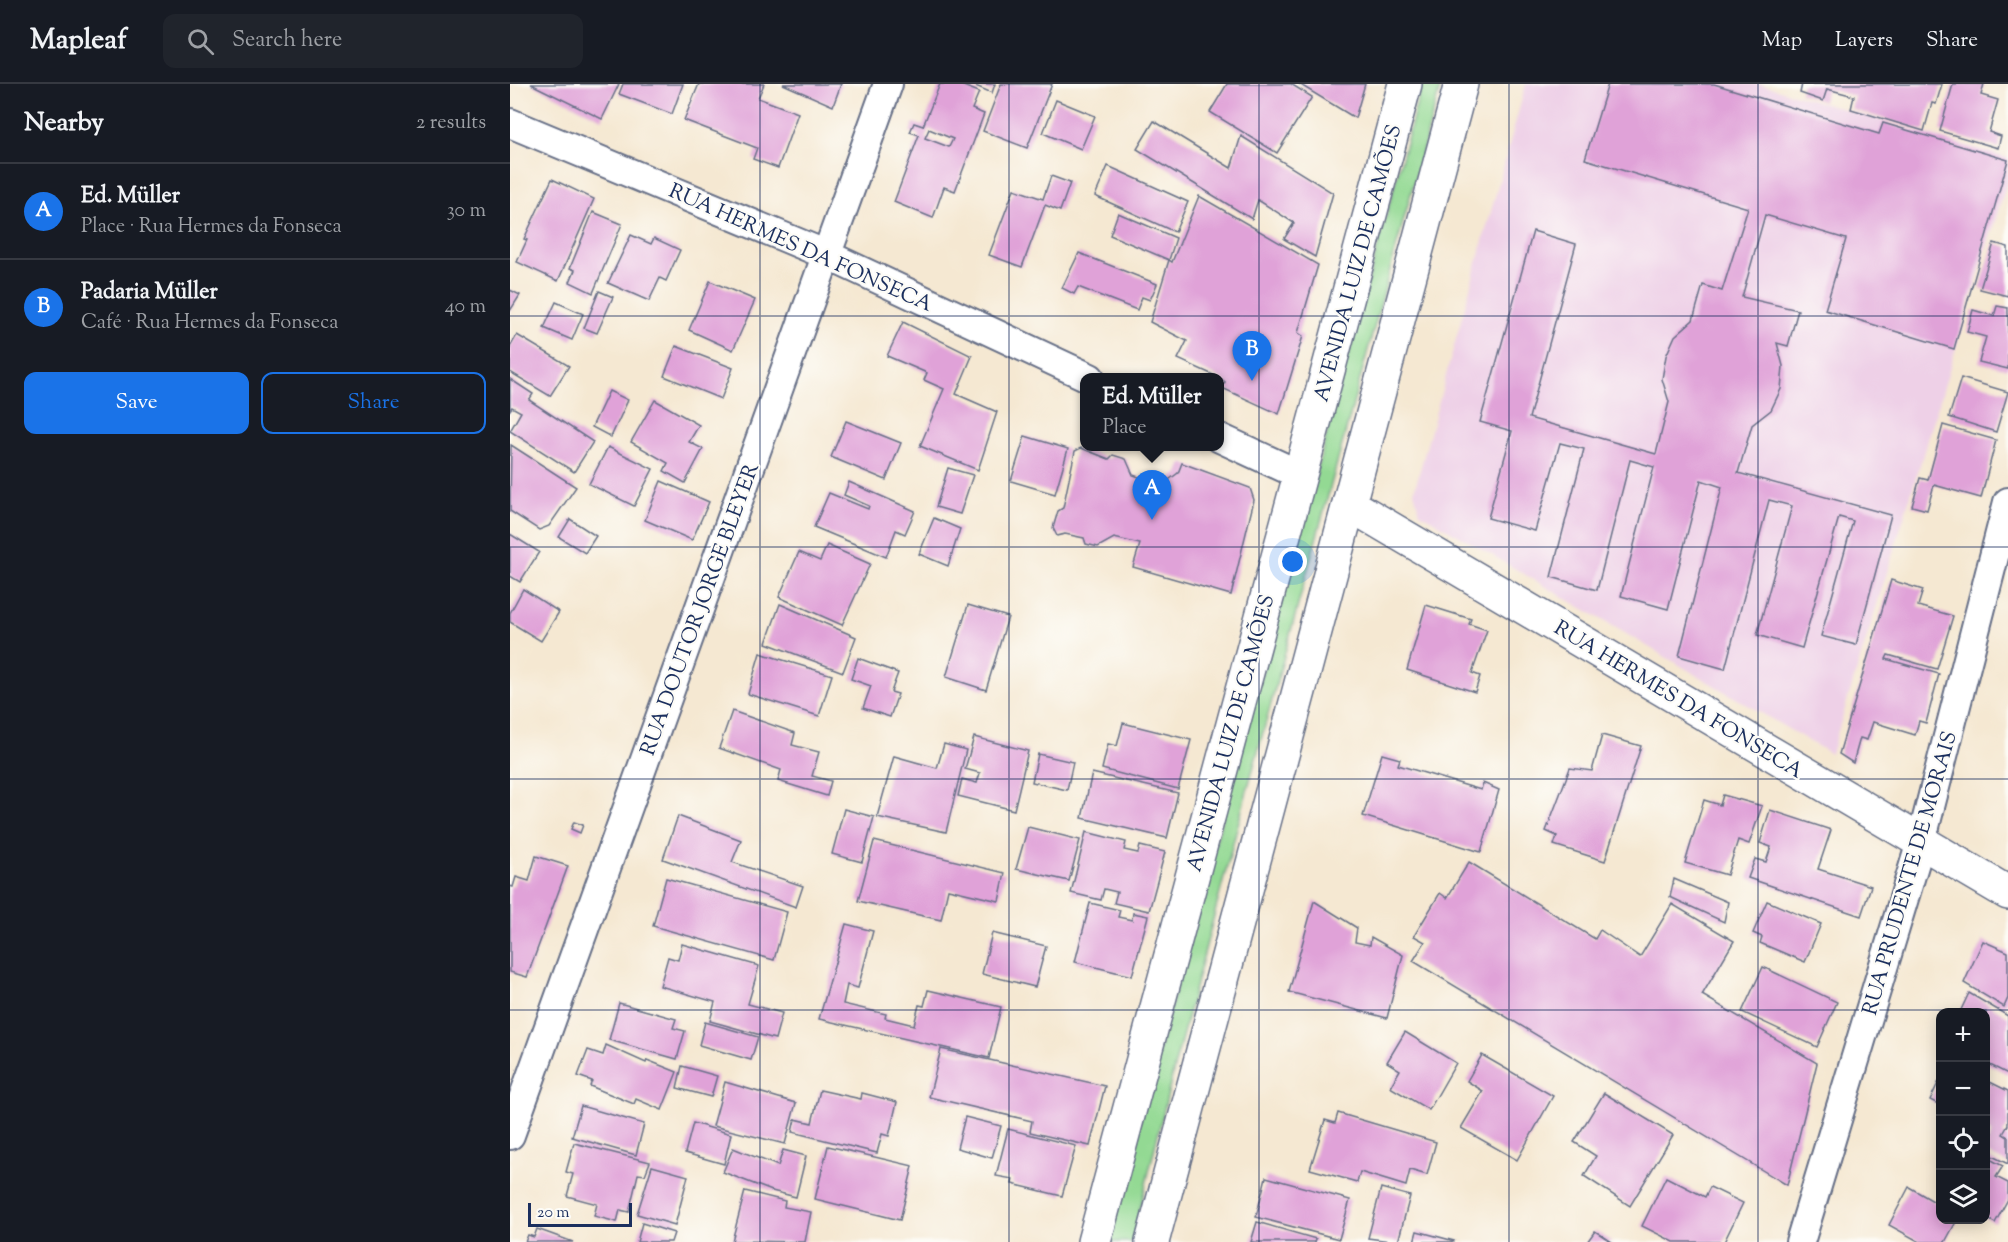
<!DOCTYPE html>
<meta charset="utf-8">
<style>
:root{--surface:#171b24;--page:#20242c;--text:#f1f3f6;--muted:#9ea1a6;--line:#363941;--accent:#1a73e8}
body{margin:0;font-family:"Sorts Mill Goudy",serif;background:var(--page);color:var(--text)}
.controls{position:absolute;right:18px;bottom:18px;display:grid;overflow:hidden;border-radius:12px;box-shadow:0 3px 15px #0003}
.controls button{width:54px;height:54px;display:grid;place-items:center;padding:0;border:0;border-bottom:2px solid var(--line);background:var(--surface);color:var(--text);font:30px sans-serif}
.scale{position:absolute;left:18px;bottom:15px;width:104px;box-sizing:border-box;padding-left:6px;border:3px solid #1b2f5e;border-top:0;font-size:16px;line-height:21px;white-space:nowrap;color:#1b2f5e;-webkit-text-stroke:4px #fdfcf7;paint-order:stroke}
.you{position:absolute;left:783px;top:478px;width:21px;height:21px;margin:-15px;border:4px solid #fff;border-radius:50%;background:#1a73e8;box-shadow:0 0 0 9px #1a73e833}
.badge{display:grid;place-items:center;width:39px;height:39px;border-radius:50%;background:var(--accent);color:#fff;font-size:20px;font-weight:700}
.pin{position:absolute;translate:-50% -50px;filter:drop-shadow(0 2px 3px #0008)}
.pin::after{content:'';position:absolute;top:32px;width:21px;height:18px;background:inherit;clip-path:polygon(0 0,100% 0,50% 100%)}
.popup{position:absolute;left:570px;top:289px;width:144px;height:78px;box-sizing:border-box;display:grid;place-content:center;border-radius:12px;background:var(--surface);filter:drop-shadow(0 2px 4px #0005);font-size:20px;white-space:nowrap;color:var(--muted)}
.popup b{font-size:22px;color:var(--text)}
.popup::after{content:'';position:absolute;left:50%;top:100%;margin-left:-12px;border:12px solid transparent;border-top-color:var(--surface)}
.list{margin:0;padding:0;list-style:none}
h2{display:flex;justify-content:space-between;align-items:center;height:78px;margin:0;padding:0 24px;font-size:26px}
h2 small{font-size:20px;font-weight:400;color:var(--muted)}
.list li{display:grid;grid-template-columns:39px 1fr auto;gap:18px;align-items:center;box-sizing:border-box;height:96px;padding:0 24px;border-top:2px solid var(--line)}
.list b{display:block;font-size:22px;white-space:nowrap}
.list p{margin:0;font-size:20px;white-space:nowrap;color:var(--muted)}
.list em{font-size:20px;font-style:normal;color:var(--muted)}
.actions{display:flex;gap:12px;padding:18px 24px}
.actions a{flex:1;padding:14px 0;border:2px solid var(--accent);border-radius:12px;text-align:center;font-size:21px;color:var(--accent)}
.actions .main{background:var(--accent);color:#fff}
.icon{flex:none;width:33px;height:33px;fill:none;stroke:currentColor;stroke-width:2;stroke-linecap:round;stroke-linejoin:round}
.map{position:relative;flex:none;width:1498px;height:1158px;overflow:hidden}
header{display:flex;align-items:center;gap:36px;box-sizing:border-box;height:84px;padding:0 30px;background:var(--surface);border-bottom:2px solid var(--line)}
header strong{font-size:28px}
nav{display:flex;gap:33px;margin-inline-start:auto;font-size:21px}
.search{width:420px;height:54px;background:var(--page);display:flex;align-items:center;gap:15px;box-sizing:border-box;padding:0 21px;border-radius:12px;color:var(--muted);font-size:22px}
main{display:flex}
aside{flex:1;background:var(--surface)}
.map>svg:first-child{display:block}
.built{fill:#eed0e7}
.grass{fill:#93d993;stroke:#578478;stroke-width:1.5}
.building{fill:#e0a2d8;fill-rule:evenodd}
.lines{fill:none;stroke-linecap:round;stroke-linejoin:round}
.minor-casing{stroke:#677087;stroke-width:32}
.tertiary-casing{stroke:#677087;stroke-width:36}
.primary-casing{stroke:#677087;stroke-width:36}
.minor{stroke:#fff;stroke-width:28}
.tertiary{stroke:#fff;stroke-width:33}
.primary{stroke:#fff;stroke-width:33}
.grid{fill:none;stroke:#1b2f5e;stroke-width:1.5;stroke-opacity:0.55}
.labels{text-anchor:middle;stroke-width:4.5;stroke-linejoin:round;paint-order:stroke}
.street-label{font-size:21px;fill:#1b2f5e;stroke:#fdfcf7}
</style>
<header>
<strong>Mapleaf</strong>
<div class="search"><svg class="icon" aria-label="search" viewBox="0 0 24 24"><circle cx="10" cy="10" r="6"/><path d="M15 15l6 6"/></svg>Search here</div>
<nav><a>Map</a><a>Layers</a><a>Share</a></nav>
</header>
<main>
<aside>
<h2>Nearby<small>2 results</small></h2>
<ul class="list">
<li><span class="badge">A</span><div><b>Ed. Müller</b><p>Place · Rua Hermes da Fonseca</p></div><em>30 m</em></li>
<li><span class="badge">B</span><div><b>Padaria Müller</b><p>Café · Rua Hermes da Fonseca</p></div><em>40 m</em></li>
</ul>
<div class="actions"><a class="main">Save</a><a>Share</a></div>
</aside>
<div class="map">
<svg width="1498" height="1158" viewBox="0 0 1498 1158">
<rect width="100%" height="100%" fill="#fdfcf7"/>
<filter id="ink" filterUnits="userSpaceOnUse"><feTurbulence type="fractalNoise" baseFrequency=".0167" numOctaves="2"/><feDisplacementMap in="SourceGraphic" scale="12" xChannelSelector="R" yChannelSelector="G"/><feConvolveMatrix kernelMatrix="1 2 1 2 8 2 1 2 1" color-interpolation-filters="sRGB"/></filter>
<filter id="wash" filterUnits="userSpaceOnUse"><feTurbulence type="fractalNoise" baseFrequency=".008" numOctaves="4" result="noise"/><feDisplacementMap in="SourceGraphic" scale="24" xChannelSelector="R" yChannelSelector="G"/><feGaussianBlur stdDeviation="1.35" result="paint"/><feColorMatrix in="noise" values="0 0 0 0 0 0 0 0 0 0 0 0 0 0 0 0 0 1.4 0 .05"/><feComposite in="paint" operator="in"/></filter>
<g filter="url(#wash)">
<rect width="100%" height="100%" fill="#f5e8d2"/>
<path class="built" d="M 1016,0 L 1249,0 L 1498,74 L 1498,95 L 1321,670 L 910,429 L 904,408 Z"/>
<path class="grass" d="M 912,0 L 931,0 L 734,718 L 666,976 L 622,1158 L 597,1158 Z"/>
<g id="blocks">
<g class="building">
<path d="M 21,0 L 109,0 L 92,35 Z"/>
<path d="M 113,0 L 173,0 L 162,30 L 109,10 Z"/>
<path d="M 189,0 L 254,0 L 248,14 L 288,29 L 268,84 L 243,75 L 247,64 L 174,36 Z"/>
<path d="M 273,0 L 331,0 L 323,22 Z"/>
<path d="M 430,0 L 448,0 L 469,8 L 462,25 L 474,30 L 445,107 L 434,103 L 423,134 L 384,118 L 409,51 L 400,48 L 404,39 L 413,42 ZM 419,45 L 443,55 L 439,63 L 415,54 Z"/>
<path d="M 461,0 L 485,0 L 482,9 Z"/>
<path d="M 491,0 L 542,0 L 517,64 L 473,47 Z"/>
<path d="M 717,0 L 781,0 L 802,13 L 767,69 L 700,28 Z"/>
<path d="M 789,0 L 855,0 L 845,34 Z"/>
<path d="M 1098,0 L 1204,0 L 1369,50 L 1373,39 L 1498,76 L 1444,265 L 1315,226 L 1336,155 L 1255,131 L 1232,213 L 1288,226 L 1278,262 L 1267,259 L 1273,282 L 1271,305 L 1261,326 L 1242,341 L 1228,389 L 1381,431 L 1346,561 L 1311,552 L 1343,437 L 1329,433 L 1292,564 L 1247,551 L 1282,422 L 1259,416 L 1215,585 L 1169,572 L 1212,403 L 1191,396 L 1158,525 L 1111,512 L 1144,383 L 1120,376 L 1087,506 L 1041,493 L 1074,365 L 1050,359 L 1025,447 L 978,434 L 1002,347 L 970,338 L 1023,147 L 1066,160 L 1019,334 L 1146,370 L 1159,318 L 1152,295 L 1156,272 L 1165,252 L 1183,236 L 1193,201 L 1212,207 L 1238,124 L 1075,75 Z"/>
<path d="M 1292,0 L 1432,0 L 1426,20 L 1422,19 L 1414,47 L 1341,25 L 1344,12 L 1317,5 L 1313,17 L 1290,9 Z"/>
<path d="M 1443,0 L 1474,0 L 1471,11 L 1488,16 L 1479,48 L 1491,52 L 1488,64 L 1430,47 Z"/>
<path d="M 546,16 L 585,32 L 571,65 L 533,49 Z"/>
<path d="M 644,37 L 721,84 L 731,52 L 823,109 L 805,173 L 774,155 L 784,139 L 748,116 L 742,135 L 627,65 Z"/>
<path d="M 598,82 L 678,118 L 665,148 L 585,112 Z"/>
<path d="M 541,92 L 560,99 L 550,127 L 535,121 L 512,183 L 479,171 L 504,105 L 533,115 Z"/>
<path d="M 42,95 L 84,115 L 48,197 L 7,178 L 17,156 L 14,155 Z"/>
<path d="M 689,112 L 808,181 L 788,249 L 793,252 L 769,330 L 712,304 L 715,298 L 710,294 L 668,275 L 677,257 L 640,238 L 659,176 L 662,178 Z"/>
<path d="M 83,128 L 112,140 L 83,209 L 60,198 L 65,186 L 60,184 Z"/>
<path d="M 608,129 L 666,154 L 659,176 L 600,151 Z"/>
<path d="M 121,151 L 141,160 L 144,154 L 170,166 L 156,197 L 150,194 L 139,217 L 98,199 Z"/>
<path d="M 1484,159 L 1498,163 L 1498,212 L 1470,205 Z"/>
<path d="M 569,169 L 647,200 L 640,216 L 632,213 L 627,226 L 568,203 L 564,210 L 552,204 Z"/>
<path d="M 200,197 L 245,216 L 223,266 L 179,246 Z"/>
<path d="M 0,206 L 10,211 L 0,227 Z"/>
<path d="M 89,207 L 103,213 L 87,249 L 74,244 Z"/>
<path d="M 46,218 L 73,230 L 62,256 L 34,244 Z"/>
<path d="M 1487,222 L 1498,224 L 1498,285 L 1469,278 L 1476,253 L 1457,248 L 1463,226 L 1484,232 Z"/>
<path d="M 393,238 L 462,272 L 446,310 L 487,328 L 468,386 L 410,362 L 434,305 L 414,296 L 417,289 L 377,272 Z"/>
<path d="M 7,251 L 59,282 L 40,312 L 0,288 L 0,263 Z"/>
<path d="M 166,262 L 223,284 L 211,315 L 154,292 Z"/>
<path d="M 1451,294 L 1498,308 L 1486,348 L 1439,333 Z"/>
<path d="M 0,295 L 23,310 L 19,316 L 83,358 L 64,388 L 0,347 L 11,328 L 2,323 L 0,326 Z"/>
<path d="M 99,307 L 118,316 L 101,353 L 82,343 Z"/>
<path d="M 145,316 L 189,341 L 179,358 L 193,365 L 175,399 L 154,387 L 158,379 L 121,358 Z"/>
<path d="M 336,337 L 391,359 L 376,396 L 321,373 Z"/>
<path d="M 1433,341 L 1486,356 L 1471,414 L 1424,401 L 1417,426 L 1402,422 L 1410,394 L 1418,396 Z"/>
<path d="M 515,352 L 558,365 L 545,410 L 501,397 Z"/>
<path d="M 1,361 L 66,403 L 39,442 L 29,446 L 0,427 Z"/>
<path d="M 98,363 L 143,385 L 124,422 L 79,400 Z"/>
<path d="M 571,364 L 599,375 L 603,371 L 616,375 L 623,391 L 652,401 L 668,389 L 672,379 L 740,404 L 744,416 L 721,511 L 623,483 L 630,460 L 604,454 L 588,463 L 576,460 L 574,454 L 555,450 L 547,452 L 543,444 L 548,427 L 553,424 L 565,367 Z"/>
<path d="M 438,384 L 463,391 L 450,430 L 426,423 Z"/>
<path d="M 151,397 L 199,418 L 182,456 L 135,436 Z"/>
<path d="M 339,398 L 405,427 L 395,450 L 386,446 L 376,473 L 304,443 L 319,409 L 358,425 L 359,422 L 334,411 Z"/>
<path d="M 424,434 L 450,445 L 438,482 L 409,470 Z"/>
<path d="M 60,435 L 86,452 L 75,469 L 49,453 Z"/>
<path d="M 0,450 L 29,468 L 10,498 L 0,492 Z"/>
<path d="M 317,461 L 360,480 L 332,541 L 269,513 L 289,468 L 310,477 Z"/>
<path d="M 1381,496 L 1413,506 L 1408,522 L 1443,532 L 1427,585 L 1378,571 L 1376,575 L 1429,590 L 1416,639 L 1409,637 L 1405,651 L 1363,638 L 1357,656 L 1350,654 L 1343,679 L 1329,670 Z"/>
<path d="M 13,505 L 49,528 L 31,557 L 0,538 L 0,529 Z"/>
<path d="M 270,520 L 346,553 L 333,588 L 256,559 Z"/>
<path d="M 458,521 L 498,533 L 476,606 L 436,593 Z"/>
<path d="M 916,521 L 961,535 L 959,540 L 977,546 L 962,589 L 970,592 L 965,608 L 897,586 Z"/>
<path d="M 250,569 L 322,591 L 309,632 L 238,610 Z"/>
<path d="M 348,574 L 388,589 L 381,608 L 388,610 L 380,633 L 353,624 L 361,602 L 341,595 Z"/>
<path d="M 222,627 L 285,649 L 282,661 L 309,668 L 302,692 L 321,697 L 317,712 L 268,697 L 271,686 L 209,664 Z"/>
<path d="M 613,639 L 681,656 L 668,705 L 592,685 L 598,660 L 607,662 Z"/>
<path d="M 1092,651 L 1131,662 L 1095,777 L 1044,761 L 1047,752 L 1036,747 L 1060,684 L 1082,687 Z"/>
<path d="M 464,653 L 518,667 L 504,726 L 448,712 L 452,695 L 467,699 L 470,689 L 455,685 Z"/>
<path d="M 434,660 L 456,666 L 436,748 L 367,733 L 384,672 L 427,684 Z"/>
<path d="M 528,670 L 563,678 L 557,706 L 522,698 Z"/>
<path d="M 872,670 L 890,675 L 888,681 L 971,706 L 973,699 L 989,706 L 971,768 L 853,732 Z"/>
<path d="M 582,689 L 668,709 L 657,754 L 572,734 Z"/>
<path d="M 1213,711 L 1252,722 L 1239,760 L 1228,756 L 1217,791 L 1175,779 L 1194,716 L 1210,721 Z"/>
<path d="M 334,725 L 364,733 L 352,778 L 322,770 Z"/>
<path d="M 1260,726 L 1321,746 L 1308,785 L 1361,802 L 1351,832 L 1238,794 L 1245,775 L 1256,778 L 1261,763 L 1250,759 Z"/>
<path d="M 168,732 L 231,756 L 222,778 L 293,802 L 286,823 L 153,775 Z"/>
<path d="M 64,738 L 73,741 L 70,749 L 61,745 Z"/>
<path d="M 518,743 L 570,756 L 559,797 L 506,785 Z"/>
<path d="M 576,748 L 616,758 L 614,766 L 628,769 L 630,762 L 655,768 L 639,827 L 604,819 L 607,808 L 594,805 L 591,816 L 561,809 Z"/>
<path d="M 364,757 L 495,789 L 489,817 L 438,805 L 431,836 L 348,817 Z"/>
<path d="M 26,772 L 58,782 L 17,893 L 0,888 L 0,802 L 3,803 L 6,793 L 19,797 Z"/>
<path d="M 959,778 L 1085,855 L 1090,846 L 1130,873 L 1162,820 L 1224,857 L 1192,911 L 1307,979 L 1277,1101 L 903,877 L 915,858 L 904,852 L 930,809 L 937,814 Z"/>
<path d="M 156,794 L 277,828 L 264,876 L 143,842 Z"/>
<path d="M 1164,795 L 1218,818 L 1214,838 L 1160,813 Z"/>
<path d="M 804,817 L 847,844 L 845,858 L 860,861 L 861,853 L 893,871 L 877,934 L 779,908 Z"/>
<path d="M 1257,817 L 1311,840 L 1295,878 L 1250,859 L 1252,853 L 1243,849 Z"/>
<path d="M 580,819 L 610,826 L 608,833 L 622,836 L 623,829 L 638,832 L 622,892 L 565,878 Z"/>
<path d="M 336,840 L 363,847 L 348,904 L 337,901 L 333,920 L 376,930 L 375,934 L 404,941 L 409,921 L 414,922 L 418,906 L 491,923 L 479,974 L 309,935 Z"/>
<path d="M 482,849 L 536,862 L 525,903 L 472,890 Z"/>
<path d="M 1473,857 L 1498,868 L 1498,914 L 1494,923 L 1454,899 Z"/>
<path d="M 172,860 L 249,882 L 238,920 L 272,929 L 265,955 L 200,937 L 205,918 L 150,902 L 158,873 L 168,876 Z"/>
<path d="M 1253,883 L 1327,918 L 1307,963 L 1232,928 Z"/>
<path d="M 1459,909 L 1498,932 L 1498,990 L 1476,979 L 1476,928 L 1450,928 Z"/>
<path d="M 109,919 L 166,935 L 163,944 L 175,947 L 167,975 L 99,956 Z"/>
<path d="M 195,938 L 248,953 L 241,976 L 189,961 Z"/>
<path d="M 895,948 L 946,979 L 919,1026 L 880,1003 L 890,986 L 877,978 Z"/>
<path d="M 96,961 L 136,979 L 137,976 L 167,988 L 152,1026 L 126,1015 L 124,1020 L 80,1002 L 82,997 L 68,992 L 78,966 L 93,971 Z"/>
<path d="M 431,965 L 595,1002 L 580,1062 L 520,1048 L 522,1037 L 419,1013 Z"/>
<path d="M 972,971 L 1043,1012 L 1007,1076 L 951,1044 L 973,1007 L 957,997 Z"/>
<path d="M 172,982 L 207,992 L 201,1013 L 167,1004 Z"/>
<path d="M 1430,995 L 1430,1021 L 1420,1016 Z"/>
<path d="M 1476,996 L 1498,1007 L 1498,1041 L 1493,1050 L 1498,1053 L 1498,1080 L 1476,1069 L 1476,1061 L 1482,1049 L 1476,1045 Z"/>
<path d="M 215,998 L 286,1019 L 275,1060 L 203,1042 Z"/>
<path d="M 310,1006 L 351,1015 L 352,1009 L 387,1018 L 379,1052 L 372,1050 L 367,1069 L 282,1048 L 285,1035 L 302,1039 Z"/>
<path d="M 1094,1009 L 1163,1051 L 1120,1122 L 1074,1092 L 1086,1072 L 1064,1058 Z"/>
<path d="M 71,1022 L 134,1040 L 126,1071 L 62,1053 Z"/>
<path d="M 828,1029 L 926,1058 L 917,1091 L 900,1086 L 896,1102 L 850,1088 L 847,1098 L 800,1085 L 815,1036 L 825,1039 Z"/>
<path d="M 455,1033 L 491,1042 L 482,1074 L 447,1064 Z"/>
<path d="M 183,1039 L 221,1050 L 214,1080 L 175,1069 Z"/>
<path d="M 498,1045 L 566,1062 L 552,1112 L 502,1100 L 503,1095 L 486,1092 Z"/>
<path d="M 64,1059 L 140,1078 L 135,1091 L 128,1090 L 119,1128 L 110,1126 L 107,1138 L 84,1132 L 87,1120 L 57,1112 L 63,1090 L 56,1088 Z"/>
<path d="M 318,1062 L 403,1082 L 390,1136 L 305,1115 Z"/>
<path d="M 223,1064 L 268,1082 L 273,1066 L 296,1072 L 286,1113 L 262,1107 L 213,1088 Z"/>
<path d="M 1476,1073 L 1493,1082 L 1486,1093 L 1498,1099 L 1498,1115 L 1485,1139 L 1476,1134 Z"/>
<path d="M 142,1082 L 178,1092 L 165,1141 L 127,1130 Z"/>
<path d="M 756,1093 L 840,1116 L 829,1155 L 746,1133 Z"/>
<path d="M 1156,1093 L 1195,1113 L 1200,1103 L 1233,1119 L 1214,1158 L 1164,1158 L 1132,1142 Z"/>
<path d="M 1399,1103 L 1430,1121 L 1430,1136 L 1447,1136 L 1435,1158 L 1410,1158 L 1379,1141 Z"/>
<path d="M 871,1104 L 900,1112 L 888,1158 L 858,1154 Z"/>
<path d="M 235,1107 L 275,1117 L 274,1123 L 301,1128 L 295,1158 L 222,1157 Z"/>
<path d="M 747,1138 L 806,1155 L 805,1158 L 741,1158 Z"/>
<path d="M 132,1139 L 164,1149 L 161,1158 L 127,1158 Z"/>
<path d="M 27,1145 L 63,1158 L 15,1158 L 18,1151 L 24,1153 Z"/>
<path d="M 907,1147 L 944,1157 L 943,1158 L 904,1158 Z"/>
<path d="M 1085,1147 L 1102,1158 L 1077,1158 Z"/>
</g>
</g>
</g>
<g filter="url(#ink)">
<use href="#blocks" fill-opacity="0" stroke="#677087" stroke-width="1.5"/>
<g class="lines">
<defs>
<g id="minor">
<path d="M 0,39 L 317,171 L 580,294"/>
<path d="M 710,354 L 790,391"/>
<path d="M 0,1051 L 378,0"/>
<path d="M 1290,1158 L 1411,758 L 1498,418"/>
</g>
<path id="tertiary" d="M 839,420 L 1498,809"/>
<g id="primary">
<path d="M 584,1158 L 895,0"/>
<path d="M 642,1158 L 951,0"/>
</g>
</defs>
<use href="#minor" class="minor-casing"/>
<use href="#tertiary" class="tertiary-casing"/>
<use href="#primary" class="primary-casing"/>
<use href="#minor" class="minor"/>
<use href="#tertiary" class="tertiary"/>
<use href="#primary" class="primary"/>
</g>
</g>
<path class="grid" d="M 250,0 L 250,1158M 499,0 L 499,1158M 749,0 L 749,1158M 999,0 L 999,1158M 1248,0 L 1248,1158M 0,232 L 1498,232M 0,463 L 1498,463M 0,695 L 1498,695M 0,926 L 1498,926"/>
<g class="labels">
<g class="street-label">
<text transform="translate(291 163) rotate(24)" y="7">RUA HERMES DA FONSECA</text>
<text transform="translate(847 179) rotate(-75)" y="7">AVENIDA LUIZ DE CAMÕES</text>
<text transform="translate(189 525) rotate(-70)" y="7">RUA DOUTOR JORGE BLEYER</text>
<text transform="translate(1169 615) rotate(31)" y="7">RUA HERMES DA FONSECA</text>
<text transform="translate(720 649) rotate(-75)" y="7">AVENIDA LUIZ DE CAMÕES</text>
<text transform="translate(1399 789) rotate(-74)" y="7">RUA PRUDENTE DE MORAIS</text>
</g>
</g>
</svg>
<div class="controls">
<button>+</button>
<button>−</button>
<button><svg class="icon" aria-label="locate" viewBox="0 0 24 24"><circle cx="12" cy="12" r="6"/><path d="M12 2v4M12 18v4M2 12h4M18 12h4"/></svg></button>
<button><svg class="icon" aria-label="layers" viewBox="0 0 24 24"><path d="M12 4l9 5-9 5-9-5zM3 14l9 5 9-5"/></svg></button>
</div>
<div class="scale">20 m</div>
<div class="you"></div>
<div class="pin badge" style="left:642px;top:436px">A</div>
<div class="popup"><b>Ed. Müller</b>Place</div>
<div class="pin badge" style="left:742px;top:297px">B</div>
</div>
</main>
